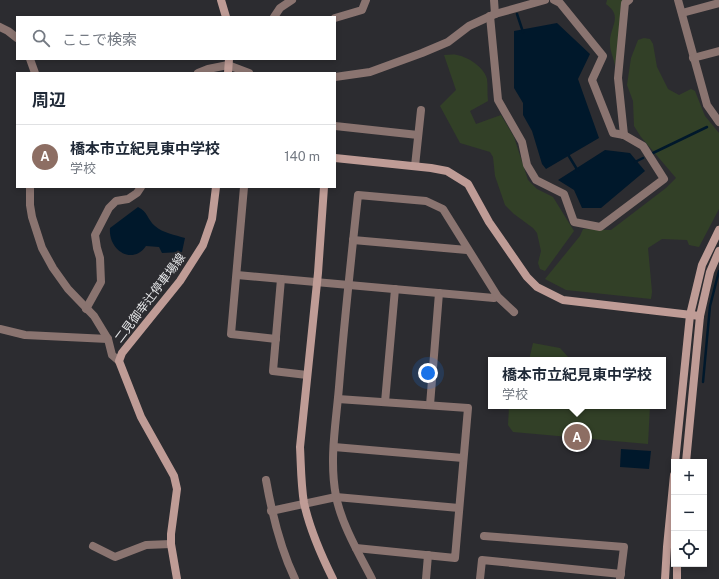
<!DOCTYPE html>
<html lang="ja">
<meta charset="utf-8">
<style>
:root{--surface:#fff;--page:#f2f2f3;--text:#1f2937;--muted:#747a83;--line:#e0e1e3;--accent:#ea580c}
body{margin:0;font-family:"Public Sans","Noto Sans JP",sans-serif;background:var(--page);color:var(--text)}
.controls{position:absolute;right:12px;bottom:12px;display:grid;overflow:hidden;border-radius:0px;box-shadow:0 2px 6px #0003}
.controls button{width:36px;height:36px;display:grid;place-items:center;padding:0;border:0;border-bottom:1px solid var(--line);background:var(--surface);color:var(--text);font:20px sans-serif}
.you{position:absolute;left:428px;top:373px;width:14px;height:14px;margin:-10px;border:3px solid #fff;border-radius:50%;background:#1a73e8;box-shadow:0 0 0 6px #1a73e833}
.badge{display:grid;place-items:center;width:26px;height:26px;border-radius:50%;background:var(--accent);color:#fff;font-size:13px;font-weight:700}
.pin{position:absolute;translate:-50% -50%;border:2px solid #fff;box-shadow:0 1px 4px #0006}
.popup{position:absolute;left:488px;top:357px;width:178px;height:52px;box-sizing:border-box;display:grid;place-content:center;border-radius:0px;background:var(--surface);filter:drop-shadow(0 1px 3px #0005);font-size:13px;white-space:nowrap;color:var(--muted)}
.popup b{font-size:15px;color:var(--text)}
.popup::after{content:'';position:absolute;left:50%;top:100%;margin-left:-8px;border:8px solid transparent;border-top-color:var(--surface)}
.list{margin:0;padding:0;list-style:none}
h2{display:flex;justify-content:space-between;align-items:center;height:52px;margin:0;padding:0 16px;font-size:17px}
h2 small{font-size:13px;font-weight:400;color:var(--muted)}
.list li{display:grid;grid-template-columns:26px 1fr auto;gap:12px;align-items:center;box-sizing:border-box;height:64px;padding:0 16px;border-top:1px solid var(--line)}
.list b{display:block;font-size:15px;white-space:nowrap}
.list p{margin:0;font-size:13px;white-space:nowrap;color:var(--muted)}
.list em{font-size:13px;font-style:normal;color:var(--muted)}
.icon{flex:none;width:22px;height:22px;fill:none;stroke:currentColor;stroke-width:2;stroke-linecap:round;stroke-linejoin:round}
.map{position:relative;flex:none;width:719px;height:579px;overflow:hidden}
.search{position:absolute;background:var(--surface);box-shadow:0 2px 6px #0003;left:16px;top:16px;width:320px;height:44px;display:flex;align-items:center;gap:10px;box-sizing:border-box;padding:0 14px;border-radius:0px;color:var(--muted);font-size:15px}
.panel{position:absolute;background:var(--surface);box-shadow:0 2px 6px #0003;left:16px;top:72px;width:320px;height:116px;border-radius:0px}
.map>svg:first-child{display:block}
.green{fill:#324027}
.water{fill:#00182b}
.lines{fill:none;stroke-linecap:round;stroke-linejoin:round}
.stream{stroke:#00182b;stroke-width:2.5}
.street{stroke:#8a7470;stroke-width:8}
.secondary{stroke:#bf9c96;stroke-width:8}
.labels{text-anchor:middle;stroke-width:4;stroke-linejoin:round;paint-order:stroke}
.street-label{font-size:12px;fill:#e6e7e9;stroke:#2c2c30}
</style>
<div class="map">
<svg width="719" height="579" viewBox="0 0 719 579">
<rect width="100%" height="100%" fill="#2c2c30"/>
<g class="green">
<path d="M 607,0 L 625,0 L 615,66 C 614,59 610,51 610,44 C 609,27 624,17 606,4 Z"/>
<path d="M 644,38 L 650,39 L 653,44 L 657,67 L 668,89 L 679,95 L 691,89 L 695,91 L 705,116 L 719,133 L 719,209 L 699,247 L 689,245 L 687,240 L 662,239 L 648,248 L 652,292 L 651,299 L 566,290 L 545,279 L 580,236 L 583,229 L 611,230 L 666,188 L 676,178 L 641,137 L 634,126 L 633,101 L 627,85 L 631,58 L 638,40 Z"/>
<path d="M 444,55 C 448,55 453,54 457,55 C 468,57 484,67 487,79 C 488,86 487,94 488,101 L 470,111 L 476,124 L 501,115 L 514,137 L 528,180 L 537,189 L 553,197 L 574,231 L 545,271 L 540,269 L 538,263 L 541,251 L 537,233 L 533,228 L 514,214 L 505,205 L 495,176 L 493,157 L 490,152 L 460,143 L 440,106 L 456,90 Z"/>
<path d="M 533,343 L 560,348 L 569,358 L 619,360 L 529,360 Z"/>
<path d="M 511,406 L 650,406 L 648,444 L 513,432 L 508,425 L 509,407 Z"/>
</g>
<g class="water">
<path d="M 557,23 L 590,54 L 578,79 L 599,138 L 546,169 L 542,164 L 532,131 L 523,115 L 523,103 L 514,88 L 514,31 Z"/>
<path d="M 605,150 L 630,153 L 645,171 L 601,208 L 582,208 L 574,190 L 558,180 Z"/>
<path d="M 138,207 C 148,212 147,219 155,226 C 163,233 175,235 185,238 L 182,252 L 162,253 L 159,247 L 146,246 C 132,266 108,250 110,228 Z"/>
<path d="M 621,449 L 651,451 L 649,469 L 620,467 Z"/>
</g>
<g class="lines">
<g class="stream">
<path d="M 517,14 L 523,32"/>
<path d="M 567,153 L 578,171"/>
<path d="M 653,153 L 707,127"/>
<path d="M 635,162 L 643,158"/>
<path d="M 703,382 L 710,306 L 719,271"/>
</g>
<g class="street">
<path d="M 494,0 L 495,14"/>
<path d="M 678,0 L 707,105 L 719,122"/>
<path d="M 682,13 L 719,3"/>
<path d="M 490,16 L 498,100 L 522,142 L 527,165 L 536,180 L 564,194 L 574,222 L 600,227 L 664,179 L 643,146 L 624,135 L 613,133 L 592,80 L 603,56 L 560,3 L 554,0"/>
<path d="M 274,17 L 280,8 L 292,0"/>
<path d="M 335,18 L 362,10 L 366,0"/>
<path d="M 0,27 L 8,31 L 17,38"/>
<path d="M 693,58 L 719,51"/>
<path d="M 30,59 L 35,73"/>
<path d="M 198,73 L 208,69 L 228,65 L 249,73"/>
<path d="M 335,77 L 370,72 L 422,53 L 448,42 L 469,26 L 495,14 L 545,0"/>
<path d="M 335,126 L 418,135"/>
<path d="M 624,135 L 618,78 L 625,3 L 629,0"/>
<path d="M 415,166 L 421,110"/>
<path d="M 30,187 L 30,205 L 32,217 L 42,248 L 53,268 L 68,289 L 94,316 L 108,339 L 112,355 L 119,361"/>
<path d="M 244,187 L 231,334 L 276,339"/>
<path d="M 353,240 L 467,250"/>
<path d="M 237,275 L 494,298"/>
<path d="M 281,279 L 273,371 L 307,375"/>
<path d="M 86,309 L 101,282 L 100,258 L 97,248 L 95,235 L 109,208 L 116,201 L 128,199 L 137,193 L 141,187"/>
<path d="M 0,329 L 25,335 L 108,339"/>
<path d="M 338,399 L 468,408 L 455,558 L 356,548"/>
<path d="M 385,402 L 395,289"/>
<path d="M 430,405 L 439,293"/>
<path d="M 334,447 L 463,458"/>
<path d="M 266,480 C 272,514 280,548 295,579"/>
<path d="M 271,511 L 336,497 L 459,508"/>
<path d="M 484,536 L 624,547 L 620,579"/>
<path d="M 93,546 L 115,557 L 146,545 L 171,544"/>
<path d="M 372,579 C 359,554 341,523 336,496 C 329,460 336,423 339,387 C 344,323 351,259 358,195 L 426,201 L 443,209 L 498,297 L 514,312"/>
<path d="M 426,579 L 428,555"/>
<path d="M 480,579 L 482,560 L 621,574"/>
</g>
<g class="secondary">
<path d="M 221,0 L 226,17"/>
<path d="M 228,73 L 229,59"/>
<path d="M 335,158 L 431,168 L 447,171 L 468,184 L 489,222 L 527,277 L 537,287 L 563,300 L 700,316"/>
<path d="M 324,187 L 318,273 L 300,447 C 301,466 301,485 304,503 C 310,530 321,555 333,579"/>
<path d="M 675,462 L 690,315 L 702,265 L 719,230"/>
<path d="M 686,462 L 700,316 L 710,272 L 719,251"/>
<path d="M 177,579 L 171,544 L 171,534 L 177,489 L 174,476 L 141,417 L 119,361 L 122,353 L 180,281 L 203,245 L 212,219 L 216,187"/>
<path d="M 665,579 L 667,547 L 674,475"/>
<path d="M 677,579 L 677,564"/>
</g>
</g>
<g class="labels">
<g class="street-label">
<text transform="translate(150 298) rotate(-53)" y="4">二見御幸辻停車場線</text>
</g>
</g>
</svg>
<div class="controls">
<button>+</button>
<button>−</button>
<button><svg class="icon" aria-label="locate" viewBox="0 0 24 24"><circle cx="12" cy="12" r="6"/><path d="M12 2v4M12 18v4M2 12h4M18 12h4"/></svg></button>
</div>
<div class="you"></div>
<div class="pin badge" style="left:577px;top:437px;background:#8d6e63">A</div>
<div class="popup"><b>橋本市立紀見東中学校</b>学校</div>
<div class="search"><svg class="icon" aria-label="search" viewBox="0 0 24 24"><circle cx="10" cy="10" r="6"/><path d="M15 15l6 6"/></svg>ここで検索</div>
<section class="panel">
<h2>周辺<small></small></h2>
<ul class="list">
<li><span class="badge" style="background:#8d6e63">A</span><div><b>橋本市立紀見東中学校</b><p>学校</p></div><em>140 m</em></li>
</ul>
</section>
</div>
